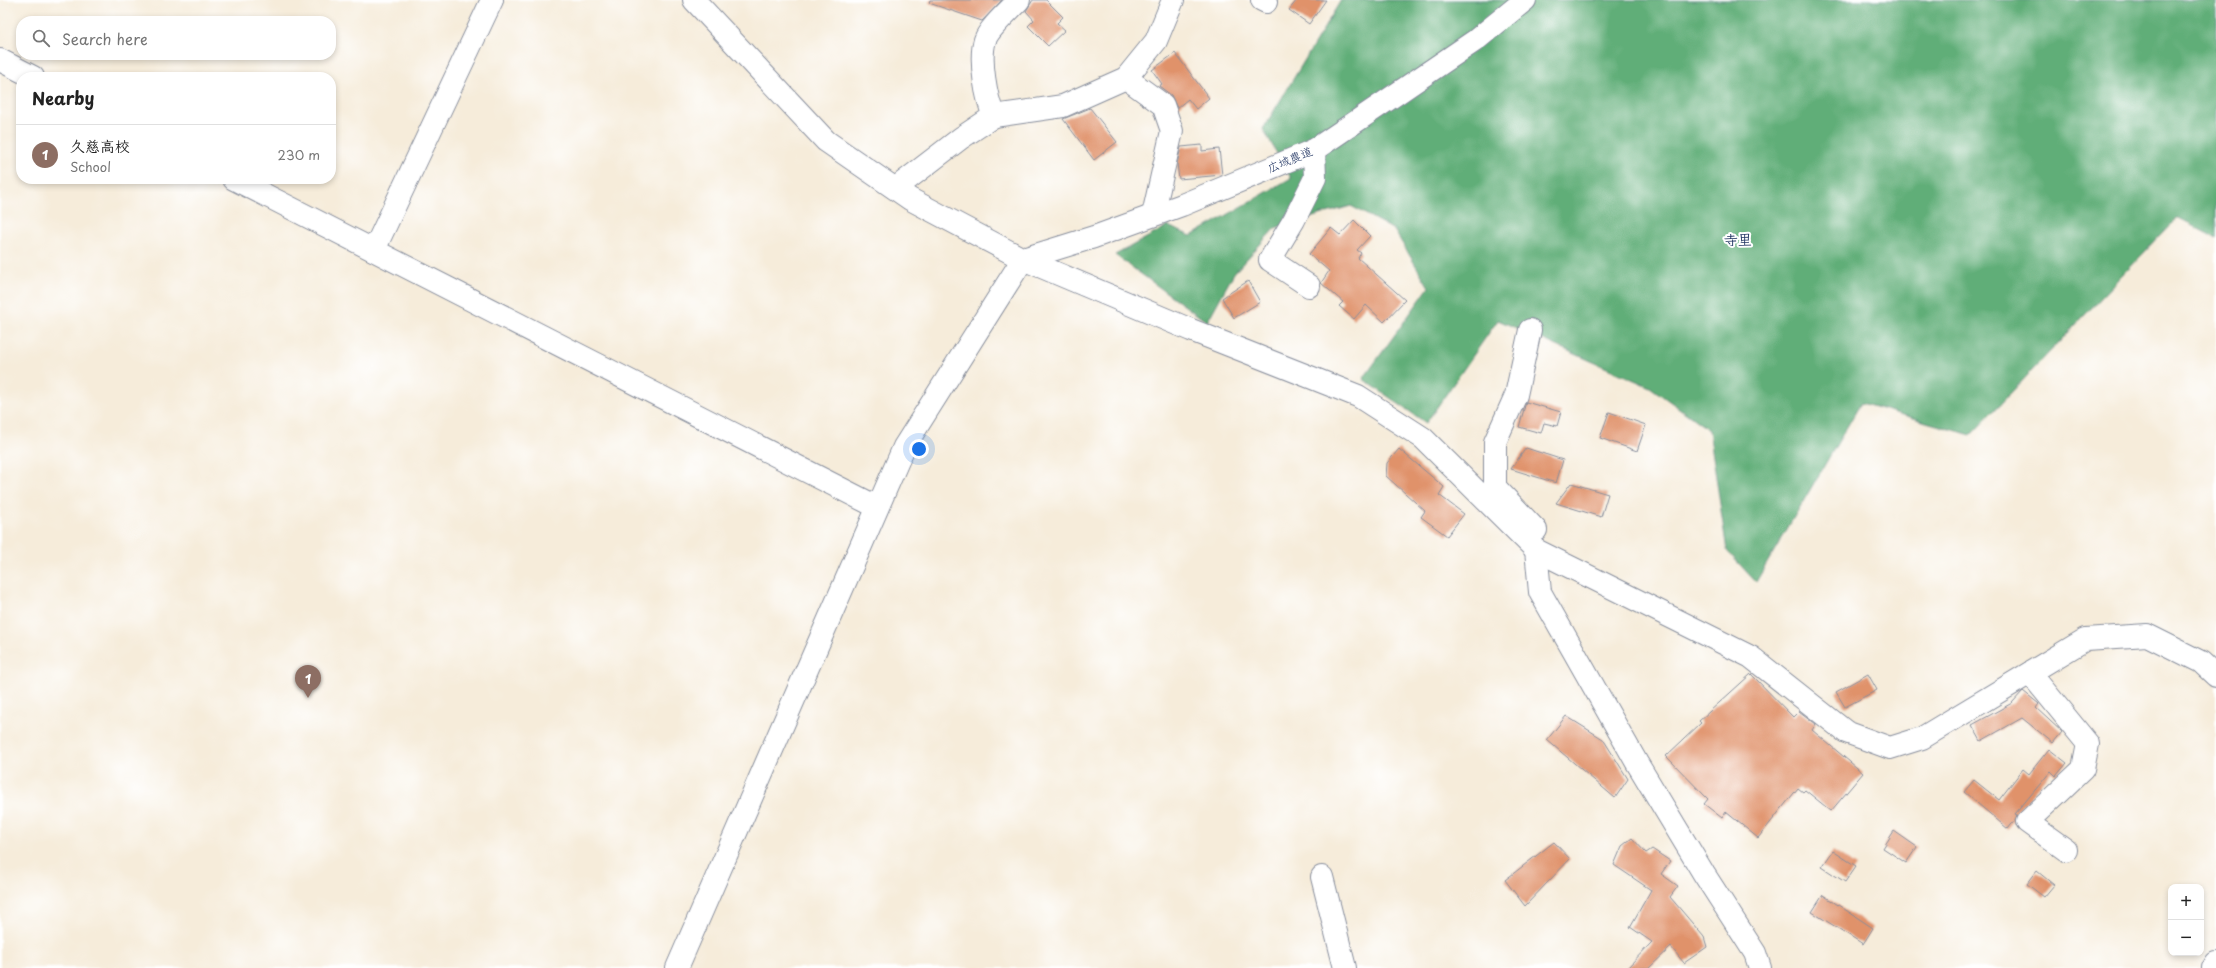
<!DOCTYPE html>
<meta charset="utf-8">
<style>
:root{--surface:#fff;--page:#f2f2f2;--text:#222;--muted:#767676;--line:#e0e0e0;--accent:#2563eb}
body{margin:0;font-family:"Playpen Sans","Klee One",sans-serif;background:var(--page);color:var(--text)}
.controls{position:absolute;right:12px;bottom:12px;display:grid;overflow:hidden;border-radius:8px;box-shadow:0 2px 6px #0003}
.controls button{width:36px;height:36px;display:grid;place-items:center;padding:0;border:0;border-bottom:1px solid var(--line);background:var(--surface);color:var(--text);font:20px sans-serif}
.you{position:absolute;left:919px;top:449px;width:14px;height:14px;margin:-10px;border:3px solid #fff;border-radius:50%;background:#1a73e8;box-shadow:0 0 0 6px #1a73e833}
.badge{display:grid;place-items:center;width:26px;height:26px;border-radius:50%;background:var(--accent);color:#fff;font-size:13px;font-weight:700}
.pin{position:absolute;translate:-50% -33px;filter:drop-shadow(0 1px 2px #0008)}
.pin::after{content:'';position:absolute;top:21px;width:14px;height:12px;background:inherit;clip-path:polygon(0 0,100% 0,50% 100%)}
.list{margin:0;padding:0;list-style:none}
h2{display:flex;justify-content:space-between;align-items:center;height:52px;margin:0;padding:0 16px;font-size:17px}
h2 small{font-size:13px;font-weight:400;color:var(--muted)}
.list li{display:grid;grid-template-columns:26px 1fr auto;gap:12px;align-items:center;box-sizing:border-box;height:60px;padding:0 16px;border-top:1px solid var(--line)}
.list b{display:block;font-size:15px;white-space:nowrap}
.list p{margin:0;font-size:13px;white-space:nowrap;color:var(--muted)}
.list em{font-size:13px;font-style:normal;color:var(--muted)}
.icon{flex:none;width:22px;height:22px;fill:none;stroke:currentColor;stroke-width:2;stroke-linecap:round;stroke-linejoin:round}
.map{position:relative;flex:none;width:2216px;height:968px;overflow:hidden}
.search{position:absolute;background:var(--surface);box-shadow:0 2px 6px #0003;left:16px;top:16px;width:320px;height:44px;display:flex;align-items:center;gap:10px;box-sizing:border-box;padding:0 14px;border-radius:16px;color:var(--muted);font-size:15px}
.panel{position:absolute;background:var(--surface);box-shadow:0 2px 6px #0003;left:16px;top:72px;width:320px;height:112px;border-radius:16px}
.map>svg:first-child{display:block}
.forest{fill:#61ae78;stroke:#3e6e6b}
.building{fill:#e0926b}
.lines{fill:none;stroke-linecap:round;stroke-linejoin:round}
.minor-casing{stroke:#888e9c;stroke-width:24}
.minor{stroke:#fff;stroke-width:22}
.labels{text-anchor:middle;stroke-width:4;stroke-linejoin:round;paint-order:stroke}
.street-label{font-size:12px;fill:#1b2f5e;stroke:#fff}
.quarter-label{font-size:14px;font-weight:bold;fill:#1b2f5e;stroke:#fff}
</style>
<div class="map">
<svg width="2216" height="968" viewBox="0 0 2216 968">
<rect width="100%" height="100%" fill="#fff"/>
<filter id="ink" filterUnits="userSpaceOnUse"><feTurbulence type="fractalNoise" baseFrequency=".025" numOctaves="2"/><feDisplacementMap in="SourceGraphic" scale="8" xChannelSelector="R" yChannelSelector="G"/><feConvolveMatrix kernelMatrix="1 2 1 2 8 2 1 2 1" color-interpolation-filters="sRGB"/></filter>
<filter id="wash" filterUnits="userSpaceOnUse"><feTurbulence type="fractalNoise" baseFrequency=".012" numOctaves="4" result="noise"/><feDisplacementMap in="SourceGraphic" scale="16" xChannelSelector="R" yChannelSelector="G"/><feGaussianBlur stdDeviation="0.9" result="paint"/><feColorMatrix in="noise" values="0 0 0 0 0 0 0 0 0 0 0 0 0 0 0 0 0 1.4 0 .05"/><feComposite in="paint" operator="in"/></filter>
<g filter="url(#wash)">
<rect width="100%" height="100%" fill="#f6ecda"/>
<path class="forest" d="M 1341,0 L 2216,0 L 2216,238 L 2177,218 L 1971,435 L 1861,403 L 1756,582 L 1727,551 L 1709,430 L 1650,387 L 1498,320 L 1426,423 L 1363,379 L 1429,287 L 1394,230 L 1351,206 L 1275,228 L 1234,273 L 1207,322 L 1115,255 L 1168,226 L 1191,236 L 1291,178 L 1263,129 Z"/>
<g id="blocks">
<g class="building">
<path d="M 930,0 L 1002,0 L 982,21 L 929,3 Z"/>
<path d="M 1033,0 L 1046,0 L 1063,17 L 1057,23 L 1065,30 L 1048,46 L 1028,26 L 1034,20 L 1026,11 Z"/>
<path d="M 1297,0 L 1326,0 L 1309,24 L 1289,10 Z"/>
<path d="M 1175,53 L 1209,98 L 1196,109 L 1188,99 L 1177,108 L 1171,95 L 1159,86 L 1162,84 L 1152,70 Z"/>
<path d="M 1090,108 L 1117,142 L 1094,160 L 1063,119 Z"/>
<path d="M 1202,145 L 1202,151 L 1219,149 L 1222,175 L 1179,179 L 1177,164 L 1181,147 Z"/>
<path d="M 1354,220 L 1370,236 L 1357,250 L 1361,253 L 1358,258 L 1405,300 L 1384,322 L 1366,305 L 1354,319 L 1339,306 L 1343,302 L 1321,283 L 1329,271 L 1309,254 L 1331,228 L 1340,235 Z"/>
<path d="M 1248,281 L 1260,302 L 1234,318 L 1222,298 Z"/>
<path d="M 1526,402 L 1561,412 L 1557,426 L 1544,423 L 1541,433 L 1519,427 Z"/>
<path d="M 1609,412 L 1646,425 L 1637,451 L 1600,438 Z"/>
<path d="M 1526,448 L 1563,460 L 1556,483 L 1511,469 Z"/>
<path d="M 1399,449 L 1444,487 L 1439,495 L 1464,514 L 1447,536 L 1421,517 L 1425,511 L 1386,476 L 1387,463 Z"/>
<path d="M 1571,483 L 1608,494 L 1601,517 L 1556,503 Z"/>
<path d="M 1751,674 L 1793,717 L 1799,711 L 1816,724 L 1812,730 L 1863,773 L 1831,811 L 1805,790 L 1803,792 L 1798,788 L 1758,838 L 1726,812 L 1722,818 L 1704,804 L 1708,799 L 1666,756 L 1701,723 L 1699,721 Z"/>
<path d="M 1868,674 L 1877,690 L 1845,707 L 1836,692 Z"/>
<path d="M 2023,691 L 2039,704 L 2036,708 L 2062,732 L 2053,743 L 2022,718 L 1981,741 L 1972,725 L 2012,703 Z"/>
<path d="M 1566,716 L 1603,739 L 1628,779 L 1615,798 L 1547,740 Z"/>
<path d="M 2049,749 L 2067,763 L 2056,776 L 2051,771 L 2015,814 L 2017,815 L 2015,820 L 2008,829 L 1964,792 L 1974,780 L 1999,800 L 2023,769 L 2029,774 Z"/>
<path d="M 1894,831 L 1917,847 L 1906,863 L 1883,848 Z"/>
<path d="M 1632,838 L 1646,853 L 1652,849 L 1670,861 L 1661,874 L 1678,886 L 1670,897 L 1704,937 L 1707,947 L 1684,963 L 1671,947 L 1649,968 L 1627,968 L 1652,942 L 1630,927 L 1651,890 L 1614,865 L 1622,846 Z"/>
<path d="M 1554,842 L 1570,859 L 1525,906 L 1505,880 Z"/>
<path d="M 1833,851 L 1856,866 L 1845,882 L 1822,867 Z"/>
<path d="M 2037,871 L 2054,885 L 2044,897 L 2027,884 Z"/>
<path d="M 1823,895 L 1873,928 L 1863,944 L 1812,912 Z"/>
</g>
</g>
</g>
<g filter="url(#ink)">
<use href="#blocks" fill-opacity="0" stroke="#888e9c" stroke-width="1"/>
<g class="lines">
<defs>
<g id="minor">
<path d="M 694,0 L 826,141 L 910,199 L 1023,259 L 1191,330 L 1358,396 L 1423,438 L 1536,550 L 1751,657 L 1846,732 L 1890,748 L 1922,738 L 2086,639 L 2147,635 L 2201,662 L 2216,676"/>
<path d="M 1262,0 L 1266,2"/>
<path d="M 0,60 L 33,77"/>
<path d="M 1126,78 L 1163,105 L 1172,131 L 1153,215"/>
<path d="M 994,116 L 1063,106 L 1126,78 L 1156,41 L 1173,0"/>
<path d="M 234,179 L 877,507"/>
<path d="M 896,188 L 961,138 L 994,116 C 986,98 979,59 985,40 C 989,28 1010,10 1019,0"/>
<path d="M 374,250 L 492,0"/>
<path d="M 1309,286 L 1270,260 L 1294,220 L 1315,178 L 1314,150"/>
<path d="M 1530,330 L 1516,395 L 1495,442 L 1495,487 L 1536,530"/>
<path d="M 1536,550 L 1540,592 L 1637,763 L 1704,874 L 1755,953 L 1760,968"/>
<path d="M 2030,673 L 2088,744 L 2083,769 L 2027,822 L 2066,850"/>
<path d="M 1322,877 L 1345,968"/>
<path d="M 677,968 L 904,447 L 1023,259 L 1094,237 L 1182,205 L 1314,150 L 1476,40 L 1525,0"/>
<path d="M 2213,968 L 2216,963"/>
</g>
</defs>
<use href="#minor" class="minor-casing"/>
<use href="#minor" class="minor"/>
</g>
</g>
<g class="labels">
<g class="street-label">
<text transform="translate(1290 160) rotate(-23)" y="4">広域農道</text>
</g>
<g class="quarter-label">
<text x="1738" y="245">寺里</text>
</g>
</g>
</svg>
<div class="controls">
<button>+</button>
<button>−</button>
</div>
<div class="you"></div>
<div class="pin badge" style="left:308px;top:698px;background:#8d6e63">1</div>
<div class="search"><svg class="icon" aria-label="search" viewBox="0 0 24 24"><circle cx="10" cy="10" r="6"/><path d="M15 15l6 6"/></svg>Search here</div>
<section class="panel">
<h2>Nearby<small></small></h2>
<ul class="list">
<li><span class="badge" style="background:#8d6e63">1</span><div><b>久慈高校</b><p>School</p></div><em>230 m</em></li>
</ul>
</section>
</div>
